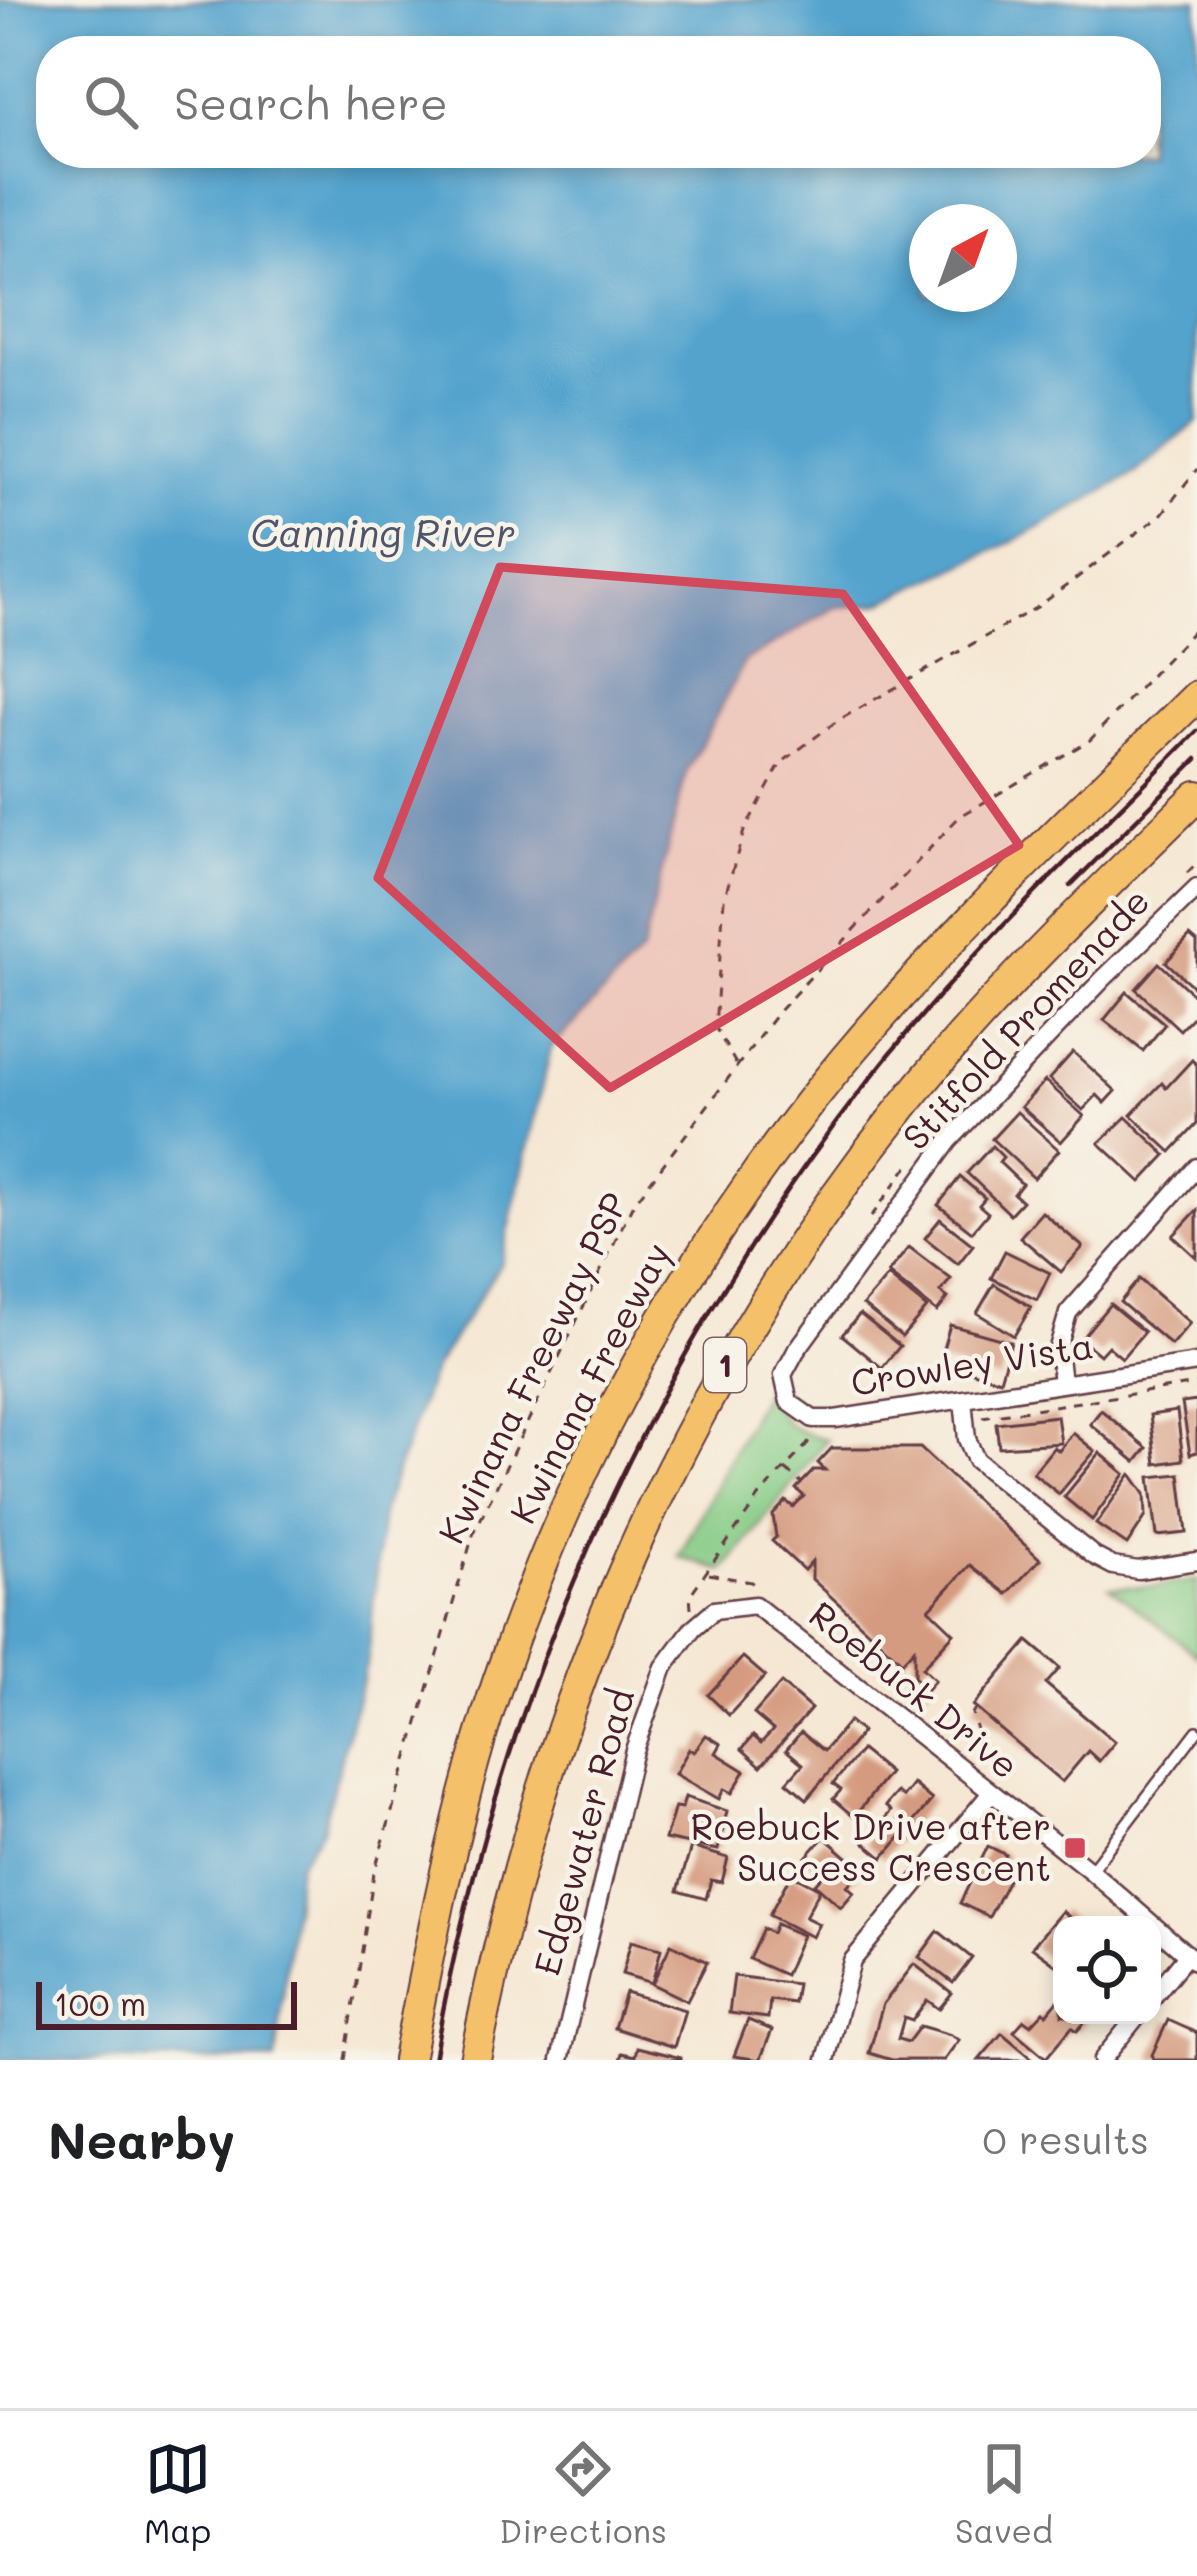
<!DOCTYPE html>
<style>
:root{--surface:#fff;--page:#f6f6f6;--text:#202124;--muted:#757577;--line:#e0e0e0;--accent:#111827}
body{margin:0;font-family:Mali,sans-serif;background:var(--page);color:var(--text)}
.controls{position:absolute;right:36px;bottom:36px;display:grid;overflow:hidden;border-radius:24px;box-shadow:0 6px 18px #0003}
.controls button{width:108px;height:108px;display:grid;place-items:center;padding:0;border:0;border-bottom:3px solid var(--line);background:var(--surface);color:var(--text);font:60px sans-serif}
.compass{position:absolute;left:909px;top:204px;width:108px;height:108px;border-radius:50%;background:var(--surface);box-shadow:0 6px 18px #0003;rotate:41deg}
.scale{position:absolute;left:36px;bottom:30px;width:261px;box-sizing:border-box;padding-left:12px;border:6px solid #4a1f2b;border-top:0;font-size:33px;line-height:42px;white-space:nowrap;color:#4a1f2b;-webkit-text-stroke:9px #f7f3e8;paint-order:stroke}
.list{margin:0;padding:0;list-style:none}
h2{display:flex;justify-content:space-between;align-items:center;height:156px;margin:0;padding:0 48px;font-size:51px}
h2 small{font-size:39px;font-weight:400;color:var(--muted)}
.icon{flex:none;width:66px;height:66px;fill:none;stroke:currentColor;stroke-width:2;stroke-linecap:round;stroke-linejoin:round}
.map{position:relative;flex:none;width:1197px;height:2060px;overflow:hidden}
.search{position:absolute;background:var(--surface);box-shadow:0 6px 18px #0003;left:36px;right:36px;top:36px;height:132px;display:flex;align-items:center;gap:30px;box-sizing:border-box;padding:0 42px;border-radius:48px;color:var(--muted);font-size:45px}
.sheet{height:348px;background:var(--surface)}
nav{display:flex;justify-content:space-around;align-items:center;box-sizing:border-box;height:168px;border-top:3px solid var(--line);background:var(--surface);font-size:33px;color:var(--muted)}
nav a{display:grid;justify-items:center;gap:6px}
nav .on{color:var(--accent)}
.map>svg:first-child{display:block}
.green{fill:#86cb86;stroke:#687558;stroke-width:3}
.water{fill:#53a3cd;stroke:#4e617c;stroke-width:3;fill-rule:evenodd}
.building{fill:#d59b80}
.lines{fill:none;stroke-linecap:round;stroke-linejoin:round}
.lane-casing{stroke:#643d44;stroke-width:14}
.street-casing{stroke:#643d44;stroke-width:21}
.highway-casing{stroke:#643d44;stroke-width:34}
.path{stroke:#643d44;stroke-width:3;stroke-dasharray:9 9;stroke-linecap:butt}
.lane{stroke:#fff;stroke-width:9}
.street{stroke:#fff;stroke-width:16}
.highway{stroke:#f4c16b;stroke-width:30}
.rail{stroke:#4a1f2b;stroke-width:4.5}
.marked{fill:#d1495b;fill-opacity:0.2;stroke:#d1495b;stroke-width:9;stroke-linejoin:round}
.poi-dot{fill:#d1495b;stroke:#f7f3e8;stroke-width:4.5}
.labels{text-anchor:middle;stroke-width:9;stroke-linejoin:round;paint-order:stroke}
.shield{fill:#f7f3e8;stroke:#7e5f64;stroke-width:3}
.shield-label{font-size:33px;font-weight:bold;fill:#4a1f2b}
.street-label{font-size:36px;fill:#4a1f2b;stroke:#f7f3e8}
.poi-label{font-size:36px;fill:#4a1f2b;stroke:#f7f3e8;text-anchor:end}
.water-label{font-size:39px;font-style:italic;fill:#4e546c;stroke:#f7f3e8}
</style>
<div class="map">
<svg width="1197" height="2060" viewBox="0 0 1197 2060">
<rect width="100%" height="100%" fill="#f7f3e8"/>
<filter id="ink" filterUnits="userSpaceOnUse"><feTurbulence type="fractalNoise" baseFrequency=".00833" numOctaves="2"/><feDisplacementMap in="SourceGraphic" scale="24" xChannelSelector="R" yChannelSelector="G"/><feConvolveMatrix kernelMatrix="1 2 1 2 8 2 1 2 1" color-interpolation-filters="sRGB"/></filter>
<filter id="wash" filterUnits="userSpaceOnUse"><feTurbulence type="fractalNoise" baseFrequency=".004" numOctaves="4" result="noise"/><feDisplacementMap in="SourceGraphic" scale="48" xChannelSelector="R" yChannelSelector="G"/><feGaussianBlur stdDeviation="2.7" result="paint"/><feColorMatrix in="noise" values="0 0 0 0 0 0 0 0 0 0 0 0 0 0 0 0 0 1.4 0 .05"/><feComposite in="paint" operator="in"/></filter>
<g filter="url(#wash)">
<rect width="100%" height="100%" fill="#f5e7d3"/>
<g class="green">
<path d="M 766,1387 C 781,1423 789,1431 827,1439 L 724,1571 L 679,1557 Z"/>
<path d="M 1197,1580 L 1197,1655 L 1110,1587 L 1154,1587 Z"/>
</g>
<path class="water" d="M 0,0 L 1197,0 L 1197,422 L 1135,473 L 1024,536 L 878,604 L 836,607 L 745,661 L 686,773 L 642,952 L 551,1048 L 501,1263 L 433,1370 L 382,1511 L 368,1658 L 322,1829 L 298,1864 L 276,2060 L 0,2060 ZM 51,51 L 1146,51 L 1146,153 L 51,153 ZM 927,222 L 999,222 L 999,294 L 927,294 Z"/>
<g id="blocks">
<g class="building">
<path d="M 1190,936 L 1197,942 L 1197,990 L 1166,962 Z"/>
<path d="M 1159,963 L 1197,998 L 1197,1012 L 1180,1030 L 1136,989 Z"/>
<path d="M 1127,992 L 1165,1024 L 1143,1051 L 1104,1020 Z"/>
<path d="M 1073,1052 L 1116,1091 L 1105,1103 L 1097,1095 L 1083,1110 L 1049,1079 Z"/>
<path d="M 1192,1060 L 1197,1065 L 1197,1124 L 1171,1152 L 1131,1115 L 1162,1083 L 1166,1088 Z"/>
<path d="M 1045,1081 L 1084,1116 L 1061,1142 L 1021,1107 Z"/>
<path d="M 1017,1112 L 1059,1150 L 1034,1178 L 992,1139 Z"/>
<path d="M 1126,1117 L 1166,1155 L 1141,1182 L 1099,1143 Z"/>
<path d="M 992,1146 L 1003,1157 L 999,1162 L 1022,1184 L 1014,1194 L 1022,1201 L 1010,1214 L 967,1173 Z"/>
<path d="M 960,1177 L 985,1198 L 979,1205 L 988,1213 L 972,1232 L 938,1205 Z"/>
<path d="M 1197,1210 L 1197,1258 L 1173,1236 Z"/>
<path d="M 1042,1212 L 1083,1247 L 1061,1272 L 1020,1237 Z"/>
<path d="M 940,1219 L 973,1245 L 958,1264 L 925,1238 Z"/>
<path d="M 909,1247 L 951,1279 L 940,1292 L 948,1298 L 937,1312 L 888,1273 Z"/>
<path d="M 1005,1251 L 1050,1273 L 1037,1300 L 991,1278 Z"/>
<path d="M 888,1276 L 927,1308 L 902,1337 L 863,1305 Z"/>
<path d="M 1139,1279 L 1190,1323 L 1171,1345 L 1120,1302 Z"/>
<path d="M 994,1284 L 1031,1307 L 1014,1336 L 977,1313 Z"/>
<path d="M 1110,1304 L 1144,1332 L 1122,1358 L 1108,1346 L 1100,1355 L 1081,1339 Z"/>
<path d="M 860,1314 L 900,1346 L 882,1368 L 842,1335 Z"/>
<path d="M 950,1325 L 1011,1342 L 1000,1380 L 939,1362 Z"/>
<path d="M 1197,1401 L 1197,1452 L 1190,1454 L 1182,1403 Z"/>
<path d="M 1101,1410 L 1147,1448 L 1136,1462 L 1090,1424 Z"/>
<path d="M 1177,1411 L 1183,1460 L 1156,1464 L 1150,1415 Z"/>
<path d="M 1057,1416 L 1061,1443 L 999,1447 L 996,1423 Z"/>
<path d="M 1073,1433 L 1095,1451 L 1059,1494 L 1033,1473 L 1054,1447 L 1059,1451 Z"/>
<path d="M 832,1448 L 920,1448 L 1040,1559 L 1007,1594 L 970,1565 L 929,1609 L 954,1633 L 922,1668 L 935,1680 L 927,1689 L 914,1677 L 914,1649 L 902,1662 L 812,1579 L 812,1561 L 804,1570 L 772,1541 L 776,1537 L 773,1515 L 786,1501 L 793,1507 L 804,1496 L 796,1489 L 814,1470 L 825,1470 L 818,1463 Z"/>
<path d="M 1100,1453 L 1125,1474 L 1092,1520 L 1064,1497 Z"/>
<path d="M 1131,1474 L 1145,1494 L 1146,1516 L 1127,1545 L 1096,1524 Z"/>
<path d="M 1180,1474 L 1187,1533 L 1157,1536 L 1150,1477 Z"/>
<path d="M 1028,1641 L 1060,1668 L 1046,1684 L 1115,1742 L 1099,1761 L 1088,1751 L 1062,1782 L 973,1706 Z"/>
<path d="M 743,1657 L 765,1676 L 729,1715 L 708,1695 Z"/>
<path d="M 781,1683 L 811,1709 L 761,1766 L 742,1749 L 753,1736 L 761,1743 L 773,1730 L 754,1714 Z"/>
<path d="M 849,1721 L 862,1732 L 807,1799 L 787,1782 L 803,1764 L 786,1750 L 801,1732 L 824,1751 Z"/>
<path d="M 706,1735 L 721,1744 L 716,1753 L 745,1771 L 732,1793 L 724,1789 L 719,1799 L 675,1774 L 689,1749 L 694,1752 Z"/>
<path d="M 861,1750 L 889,1773 L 854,1817 L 833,1799 L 841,1790 L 833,1784 Z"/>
<path d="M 913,1784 L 932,1800 L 883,1858 L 865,1843 L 891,1811 L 885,1806 L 897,1792 L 903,1797 Z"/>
<path d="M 685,1797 L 727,1811 L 718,1850 L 665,1839 L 675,1807 L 682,1808 Z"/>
<path d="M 824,1837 L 862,1870 L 847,1886 L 854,1892 L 841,1907 L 815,1884 L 825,1873 L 806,1857 Z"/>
<path d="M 988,1846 L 1006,1855 L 1002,1862 L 1014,1868 L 989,1917 L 960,1903 Z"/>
<path d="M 691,1847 L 728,1858 L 722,1882 L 711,1880 L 706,1899 L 678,1891 Z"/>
<path d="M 791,1874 L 820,1889 L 805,1917 L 819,1924 L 812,1937 L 769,1915 Z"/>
<path d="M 1062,1911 L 1079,1925 L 1062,1925 L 1062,1969 L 1032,1947 Z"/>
<path d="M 776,1924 L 802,1935 L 785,1975 L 749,1959 L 763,1929 L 772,1933 Z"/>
<path d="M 938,1931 L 972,1958 L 953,1983 L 919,1957 Z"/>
<path d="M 631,1941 L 661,1949 L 652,1983 L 622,1974 Z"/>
<path d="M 671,1944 L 707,1962 L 687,2001 L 652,1984 Z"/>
<path d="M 914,1964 L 952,1993 L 939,2009 L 927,2000 L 912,2021 L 904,2018 L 898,2039 L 908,2042 L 920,2026 L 951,2035 L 959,2040 L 944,2060 L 892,2060 L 869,2053 L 883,2004 Z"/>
<path d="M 734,1976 L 797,1984 L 794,2003 L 770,2000 L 768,2018 L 729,2013 Z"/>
<path d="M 625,1992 L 685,2010 L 674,2047 L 614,2028 Z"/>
<path d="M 1062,1996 L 1062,2015 L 1082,2015 L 1088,2019 L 1077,2031 L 1072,2027 L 1046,2058 L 1014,2031 L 1024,2020 L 1031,2025 L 1044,2011 L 1047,2014 Z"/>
<path d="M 748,2020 L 772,2030 L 760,2060 L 734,2056 Z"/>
<path d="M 1168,2020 L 1197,2033 L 1197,2060 L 1155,2060 L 1152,2055 Z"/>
<path d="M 1002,2033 L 1034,2060 L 979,2060 Z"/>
<path d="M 637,2047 L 681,2058 L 681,2060 L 620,2060 L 622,2053 L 635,2056 Z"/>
</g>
</g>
</g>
<g filter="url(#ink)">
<use href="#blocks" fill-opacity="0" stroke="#643d44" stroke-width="3"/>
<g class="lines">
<defs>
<path id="lane" d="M 1091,1870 L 1197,1731"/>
<g id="street">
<path d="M 1197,888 L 1103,979 L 949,1141 L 796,1351 L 783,1375 L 789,1402 L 813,1419 L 835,1419 L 1197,1363"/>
<path d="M 1062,1383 L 1058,1348 L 1068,1313 L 1197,1167"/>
<path d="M 963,1400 L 967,1439 L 976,1460 L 1094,1556 L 1113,1566 L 1138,1570 L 1197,1561"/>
<path d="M 1152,1998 L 1187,1955"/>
<path d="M 560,2060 L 634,1750 L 664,1667 L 693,1628 L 714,1610 L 755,1605 L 1091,1871 L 1197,1963"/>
<path d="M 826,2060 L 852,1961 L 990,1794"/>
<path d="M 1102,2060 L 1138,2015"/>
</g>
<g id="highway">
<path d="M 408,2060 C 432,1933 457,1804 498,1682 C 570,1471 673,1277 810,1102 C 925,956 1064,826 1197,696"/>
<path d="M 475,2060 C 543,1707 678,1389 903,1106 C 991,995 1096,895 1197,796"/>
</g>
</defs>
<use href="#lane" class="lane-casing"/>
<use href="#street" class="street-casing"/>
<use href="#highway" class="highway-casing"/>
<g class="path">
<path d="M 1187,873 L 1197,863"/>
<path d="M 736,1064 L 715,1027 L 724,899 L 744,831 L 781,763 L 837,721 L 1039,606 L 1161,515 L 1197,469"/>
<path d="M 871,1217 L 911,1162"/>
<path d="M 982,1417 L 1197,1384"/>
<path d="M 785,1469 L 802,1483"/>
<path d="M 709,1574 L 751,1582 L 757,1587"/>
<path d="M 691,1608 L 690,1595 L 762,1493 L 813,1438"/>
<path d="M 976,1709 L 972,1713 L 983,1752 L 978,1759"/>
<path d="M 345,2060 L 374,1873 L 473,1535 L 632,1206 L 778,1012 L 959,817 L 1090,740 L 1197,627"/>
</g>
<use href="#lane" class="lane"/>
<use href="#street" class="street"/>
<use href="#highway" class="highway"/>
<g class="rail">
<path d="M 1070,886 L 1197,759"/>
<path d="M 434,2060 C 501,1667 680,1290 943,991 C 1023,900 1113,817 1197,731"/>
</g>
</g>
</g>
<path class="marked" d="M 500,567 L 843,594 L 1019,845 L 610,1088 L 378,878 Z"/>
<rect class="poi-dot" x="1063" y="1836" width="24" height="24" rx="6"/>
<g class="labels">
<rect class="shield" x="704" y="1338" width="42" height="54" rx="9"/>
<g class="shield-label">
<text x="725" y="1377">1</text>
</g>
<g class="street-label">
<text transform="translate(1026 1019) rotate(-47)" y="13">Stitfold Promenade</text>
<text transform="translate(972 1364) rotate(-9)" y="13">Crowley Vista</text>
<text transform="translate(533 1368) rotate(-64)" y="13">Kwinana Freeway PSP</text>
<text transform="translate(590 1383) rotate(-63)" y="13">Kwinana Freeway</text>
<text transform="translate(914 1690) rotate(39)" y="13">Roebuck Drive</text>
<text transform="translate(584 1832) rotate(-75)" y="13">Edgewater Road</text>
</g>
<g class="poi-label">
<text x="1051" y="1840">Roebuck Drive after<tspan x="1051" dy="41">Success Crescent</tspan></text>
</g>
<g class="water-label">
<text x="383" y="547">Canning River</text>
</g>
</g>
</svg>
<div class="controls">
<button><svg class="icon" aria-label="locate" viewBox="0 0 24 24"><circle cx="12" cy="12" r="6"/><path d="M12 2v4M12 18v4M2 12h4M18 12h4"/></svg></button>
</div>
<svg class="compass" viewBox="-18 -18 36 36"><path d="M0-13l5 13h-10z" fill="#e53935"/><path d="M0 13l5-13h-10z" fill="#757577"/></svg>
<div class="scale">100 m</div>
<div class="search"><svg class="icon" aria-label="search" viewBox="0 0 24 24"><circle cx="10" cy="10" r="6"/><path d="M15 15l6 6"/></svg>Search here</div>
</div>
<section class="sheet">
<h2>Nearby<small>0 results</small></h2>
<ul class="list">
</ul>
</section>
<nav>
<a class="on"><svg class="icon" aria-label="map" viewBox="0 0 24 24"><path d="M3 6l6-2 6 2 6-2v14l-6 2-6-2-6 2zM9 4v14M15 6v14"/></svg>Map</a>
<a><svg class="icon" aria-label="directions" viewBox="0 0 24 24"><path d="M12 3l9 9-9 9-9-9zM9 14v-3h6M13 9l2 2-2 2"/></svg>Directions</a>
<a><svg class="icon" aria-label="saved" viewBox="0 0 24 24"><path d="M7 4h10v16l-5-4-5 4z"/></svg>Saved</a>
</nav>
